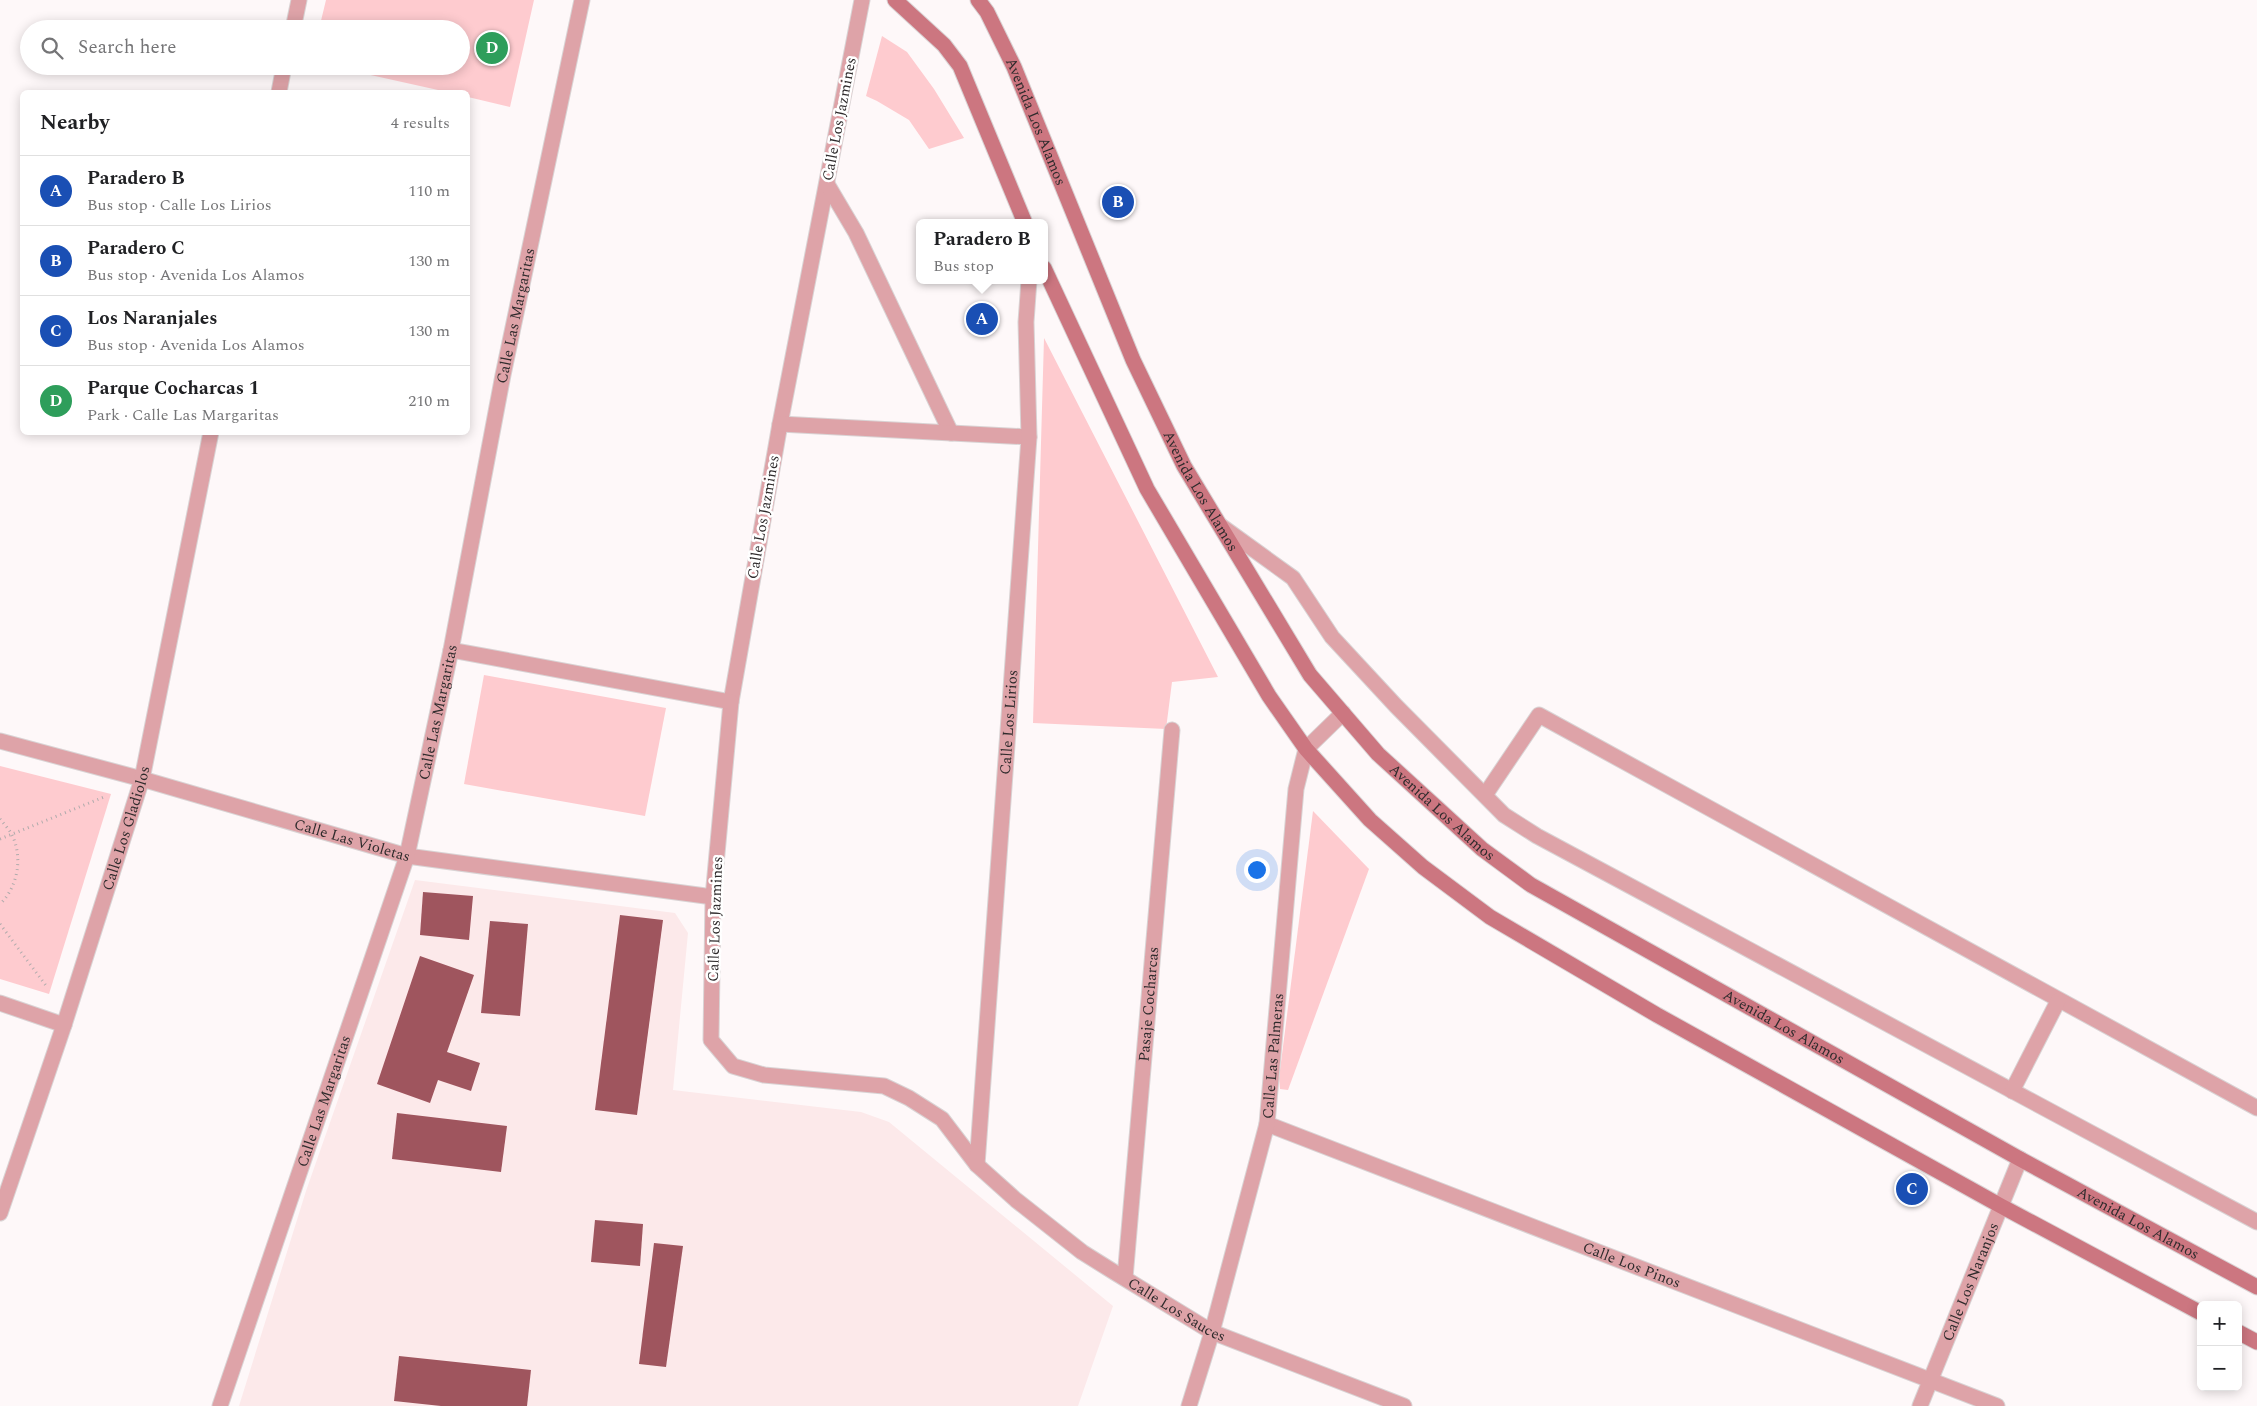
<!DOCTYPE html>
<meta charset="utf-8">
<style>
:root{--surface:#fff;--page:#f6f6f6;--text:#202124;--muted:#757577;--line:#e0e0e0;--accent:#407e94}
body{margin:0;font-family:Spectral,serif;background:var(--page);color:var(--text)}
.controls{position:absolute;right:15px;bottom:15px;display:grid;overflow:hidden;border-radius:8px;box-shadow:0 2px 12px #0003}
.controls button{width:45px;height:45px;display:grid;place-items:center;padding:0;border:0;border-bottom:1px solid var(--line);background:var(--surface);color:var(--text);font:25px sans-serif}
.you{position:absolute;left:1256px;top:869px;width:18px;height:18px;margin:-12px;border:4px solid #fff;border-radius:50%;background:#1a73e8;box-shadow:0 0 0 8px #1a73e833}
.badge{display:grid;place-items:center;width:32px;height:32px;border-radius:50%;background:var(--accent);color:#fff;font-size:16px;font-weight:700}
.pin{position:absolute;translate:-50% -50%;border:2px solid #fff;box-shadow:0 1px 5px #0006}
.popup{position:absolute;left:916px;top:219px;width:132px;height:65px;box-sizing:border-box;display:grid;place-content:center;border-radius:8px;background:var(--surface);filter:drop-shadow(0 1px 4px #0005);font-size:16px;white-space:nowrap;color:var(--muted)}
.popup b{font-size:19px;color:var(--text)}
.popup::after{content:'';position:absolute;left:50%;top:100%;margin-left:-10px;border:10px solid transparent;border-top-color:var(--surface)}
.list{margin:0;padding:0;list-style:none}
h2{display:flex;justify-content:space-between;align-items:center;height:65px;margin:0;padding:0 20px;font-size:21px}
h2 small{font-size:16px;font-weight:400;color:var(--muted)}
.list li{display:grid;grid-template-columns:32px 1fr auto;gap:15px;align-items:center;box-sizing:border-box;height:70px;padding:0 20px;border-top:1px solid var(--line)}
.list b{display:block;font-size:19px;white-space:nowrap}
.list p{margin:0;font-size:16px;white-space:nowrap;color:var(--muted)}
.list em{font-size:16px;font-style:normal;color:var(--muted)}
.icon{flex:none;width:28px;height:28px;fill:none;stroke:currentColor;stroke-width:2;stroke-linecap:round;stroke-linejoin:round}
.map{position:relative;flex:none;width:2257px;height:1406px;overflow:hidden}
.search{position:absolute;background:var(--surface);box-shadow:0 2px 12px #0003;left:20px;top:20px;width:450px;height:55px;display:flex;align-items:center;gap:12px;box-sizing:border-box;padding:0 18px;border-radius:28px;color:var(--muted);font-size:19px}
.panel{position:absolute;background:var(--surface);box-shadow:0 2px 12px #0003;left:20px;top:90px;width:450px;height:345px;border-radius:8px}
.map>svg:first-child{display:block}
.built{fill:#fce9ea}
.green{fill:#fecbcf}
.building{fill:#9f555e}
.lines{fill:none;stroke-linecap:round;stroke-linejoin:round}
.minor-casing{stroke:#d9d3d4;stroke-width:17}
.secondary-casing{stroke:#d9d3d4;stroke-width:17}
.path{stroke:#b0abac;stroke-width:3;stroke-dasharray:1 4;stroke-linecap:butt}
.minor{stroke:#dea3a8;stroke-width:15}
.secondary{stroke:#cc7680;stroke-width:15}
.labels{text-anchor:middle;stroke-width:5;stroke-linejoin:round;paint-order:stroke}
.street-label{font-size:15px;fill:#2f2b2c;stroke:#fff}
</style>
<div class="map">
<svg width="2257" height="1406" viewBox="0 0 2257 1406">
<rect width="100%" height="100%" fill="#fef8f9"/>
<path class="built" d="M 415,880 L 675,913 L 688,933 L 673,1090 L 861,1112 L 889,1122 L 1113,1306 L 1078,1406 L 239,1406 L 306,1191 Z"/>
<g class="green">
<path d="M 326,0 L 534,0 L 510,107 L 468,97 L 468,92 L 447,92 L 330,66 L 461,66 L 461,29 L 319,29 Z"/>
<path d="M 882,36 L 907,52 L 934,89 L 964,138 L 929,149 L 909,120 L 877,101 L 866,96 Z"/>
<path d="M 1044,338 L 1218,677 L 1172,682 L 1166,729 L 1033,723 Z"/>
<path d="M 484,675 L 666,708 L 645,816 L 464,784 Z"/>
<path d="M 0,766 L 111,794 L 49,994 L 0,979 Z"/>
<path d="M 1313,811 L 1369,869 L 1288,1090 L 1280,1089 L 1279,1078 Z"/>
</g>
<g class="building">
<path d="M 423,892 L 473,896 L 469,940 L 420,935 Z"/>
<path d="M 620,915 L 663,920 L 637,1115 L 595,1110 Z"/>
<path d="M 490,921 L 528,924 L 520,1016 L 481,1013 Z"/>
<path d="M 420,956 L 474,975 L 447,1052 L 480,1063 L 471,1091 L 438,1080 L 430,1103 L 377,1084 Z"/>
<path d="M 397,1113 L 507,1126 L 501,1172 L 392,1159 Z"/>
<path d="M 595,1220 L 643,1224 L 640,1266 L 591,1262 Z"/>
<path d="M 654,1243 L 683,1246 L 666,1367 L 639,1364 Z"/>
<path d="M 399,1356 L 531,1370 L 527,1406 L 441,1406 L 394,1401 Z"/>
</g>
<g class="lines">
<defs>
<g id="minor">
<path id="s1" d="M 862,0 L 780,424 L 731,702 L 713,897 L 711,1040 L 733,1066 L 764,1075 L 884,1086 L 909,1098 L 942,1119 L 977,1165 L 1016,1200 L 1082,1252 L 1114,1272 L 1212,1332 L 1404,1406"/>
<path d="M 293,29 L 299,0"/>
<path d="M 279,92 L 284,66"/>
<path d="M 827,184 L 856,233 L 951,433"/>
<path d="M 780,424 L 1029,437"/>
<path d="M 1221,526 L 1293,578 L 1332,637 L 1396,706 L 1504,815 L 1537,836 L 2257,1222"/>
<path d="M 451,650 L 731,702"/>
<path id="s2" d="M 0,741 L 142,779 L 407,856 L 713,897"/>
<path d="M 1485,795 L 1539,715 L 2257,1108"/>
<path d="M 0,1003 L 64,1025"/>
<path d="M 2012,1091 L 2058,1001"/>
<path id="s3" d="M 1267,1124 L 1997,1406"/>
<path id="s4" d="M 977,1165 L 1029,437 L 1026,322 L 1029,280"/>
<path id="s5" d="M 0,1213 L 64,1025 L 142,779 L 211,432"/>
<path id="s6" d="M 1125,1278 L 1172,730"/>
<path id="s7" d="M 220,1406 L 407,856 L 451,650 L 503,375 L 582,0"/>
<path id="s8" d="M 1189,1406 L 1212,1332 L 1267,1124 L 1296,789 L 1306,749 L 1343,713"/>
<path id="s9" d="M 1920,1406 L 2020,1159"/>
</g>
<g id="secondary">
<path d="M 895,0 L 944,45 L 960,66 L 1025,223"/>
<path id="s10" d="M 978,0 L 987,12 L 1014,67 L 1133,360 L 1184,466 L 1310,675 L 1378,754 L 1482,849 L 1531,885 L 2020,1159 L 2257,1287"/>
<path d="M 1044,268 L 1147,489 L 1269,696 L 1306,749 L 1370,820 L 1423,867 L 1490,917 L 1657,1015 L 2001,1206 L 2201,1313"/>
<path d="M 2238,1332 L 2257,1342"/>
</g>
</defs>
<use href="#minor" class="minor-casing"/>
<use href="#secondary" class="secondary-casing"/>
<g class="path">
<path d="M 0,819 C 4,824 9,829 12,835 C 23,857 18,887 0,904"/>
<path d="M 0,839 L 104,797"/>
<path d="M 0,924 L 47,987"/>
</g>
<use href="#minor" class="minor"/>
<use href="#secondary" class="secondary"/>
</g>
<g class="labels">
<g class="street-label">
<text transform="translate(839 119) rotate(-79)" y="5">Calle Los Jazmines</text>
<text dy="5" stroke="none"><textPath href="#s10" startOffset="135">Avenida Los Alamos</textPath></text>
<text dy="5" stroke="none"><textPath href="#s7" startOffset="1132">Calle Las Margaritas</textPath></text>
<text dy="5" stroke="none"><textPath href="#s10" startOffset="540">Avenida Los Alamos</textPath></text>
<text transform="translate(763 517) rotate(-80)" y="5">Calle Los Jazmines</text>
<text dy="5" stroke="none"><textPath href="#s7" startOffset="728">Calle Las Margaritas</textPath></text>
<text dy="5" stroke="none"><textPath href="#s4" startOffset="444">Calle Los Lirios</textPath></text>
<text dy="5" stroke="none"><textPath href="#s10" startOffset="945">Avenida Los Alamos</textPath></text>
<text dy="5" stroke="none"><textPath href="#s5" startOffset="405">Calle Los Gladiolos</textPath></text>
<text dy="5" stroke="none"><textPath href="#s2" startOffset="366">Calle Las Violetas</textPath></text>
<text transform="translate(715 919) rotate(-88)" y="5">Calle Los Jazmines</text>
<text dy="5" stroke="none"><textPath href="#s6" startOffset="275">Pasaje Cocharcas</textPath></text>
<text dy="5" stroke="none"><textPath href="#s10" startOffset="1350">Avenida Los Alamos</textPath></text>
<text dy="5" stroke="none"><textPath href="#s8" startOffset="361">Calle Las Palmeras</textPath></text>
<text dy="5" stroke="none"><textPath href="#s7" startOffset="322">Calle Las Margaritas</textPath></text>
<text dy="5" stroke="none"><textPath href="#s10" startOffset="1755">Avenida Los Alamos</textPath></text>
<text dy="5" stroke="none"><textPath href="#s3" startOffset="391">Calle Los Pinos</textPath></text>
<text dy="5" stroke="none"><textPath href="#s9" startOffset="134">Calle Los Naranjos</textPath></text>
<text dy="5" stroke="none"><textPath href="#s1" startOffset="1612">Calle Los Sauces</textPath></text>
</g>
</g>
</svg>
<div class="controls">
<button>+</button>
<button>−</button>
</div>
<div class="you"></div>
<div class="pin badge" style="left:982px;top:319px;background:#1a4fb4">A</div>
<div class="popup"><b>Paradero B</b>Bus stop</div>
<div class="pin badge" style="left:1118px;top:202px;background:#1a4fb4">B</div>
<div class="pin badge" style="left:1912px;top:1189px;background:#1a4fb4">C</div>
<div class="pin badge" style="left:492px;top:48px;background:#2e9e5b">D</div>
<div class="search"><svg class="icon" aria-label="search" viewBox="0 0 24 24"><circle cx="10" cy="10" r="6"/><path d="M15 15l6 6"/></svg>Search here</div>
<section class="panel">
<h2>Nearby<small>4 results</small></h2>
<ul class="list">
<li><span class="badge" style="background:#1a4fb4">A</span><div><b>Paradero B</b><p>Bus stop · Calle Los Lirios</p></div><em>110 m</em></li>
<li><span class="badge" style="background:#1a4fb4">B</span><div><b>Paradero C</b><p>Bus stop · Avenida Los Alamos</p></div><em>130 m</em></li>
<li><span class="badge" style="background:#1a4fb4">C</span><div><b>Los Naranjales</b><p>Bus stop · Avenida Los Alamos</p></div><em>130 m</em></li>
<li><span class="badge" style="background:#2e9e5b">D</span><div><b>Parque Cocharcas 1</b><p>Park · Calle Las Margaritas</p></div><em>210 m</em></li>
</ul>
</section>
</div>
